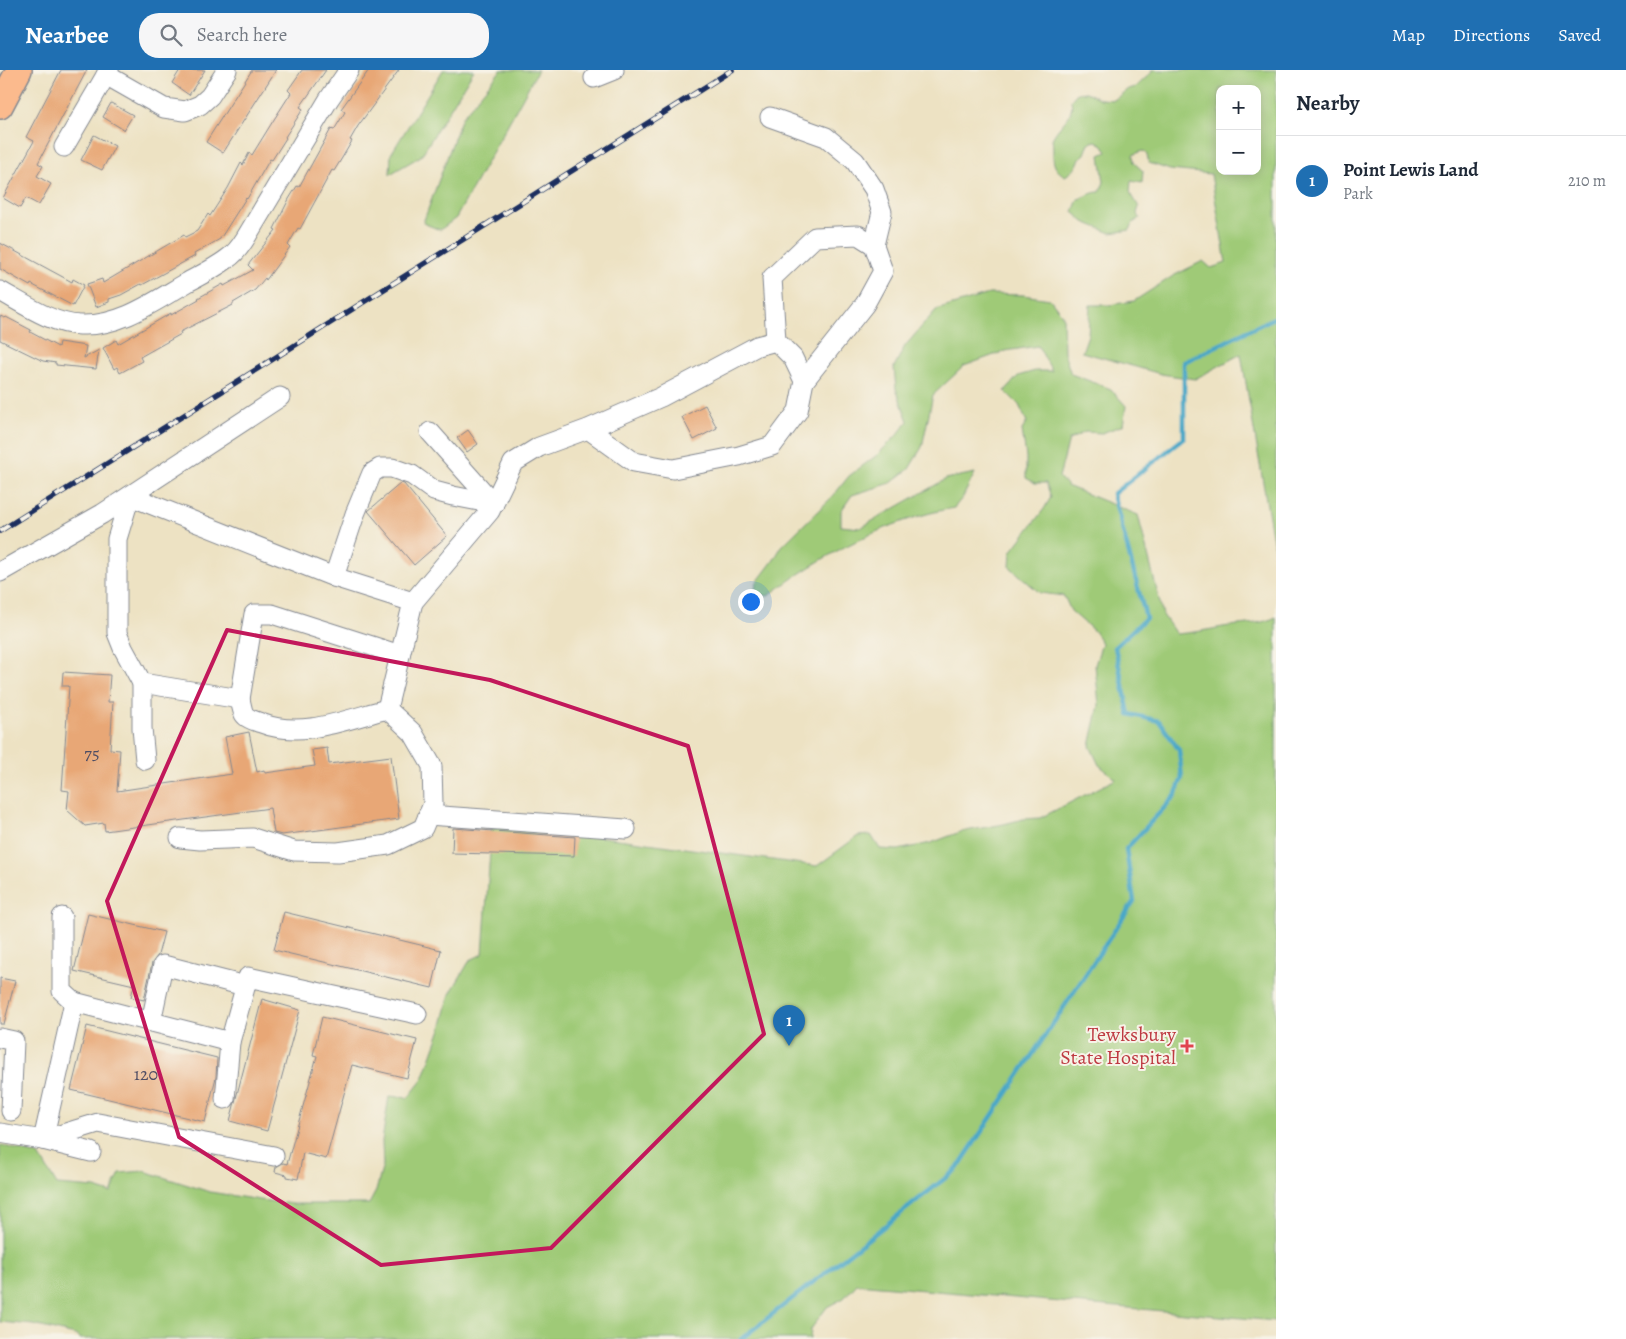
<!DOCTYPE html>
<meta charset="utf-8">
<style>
:root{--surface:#fff;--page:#f6f6f7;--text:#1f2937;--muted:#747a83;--line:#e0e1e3;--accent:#1f6fb2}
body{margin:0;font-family:Alegreya,serif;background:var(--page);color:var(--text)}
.controls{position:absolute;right:15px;top:15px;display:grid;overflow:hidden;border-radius:10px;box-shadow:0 2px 12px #0003}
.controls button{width:45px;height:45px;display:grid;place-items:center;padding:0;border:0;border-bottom:1px solid var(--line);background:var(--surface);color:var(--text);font:25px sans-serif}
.you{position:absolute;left:750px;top:531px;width:18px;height:18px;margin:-12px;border:4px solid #fff;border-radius:50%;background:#1a73e8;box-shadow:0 0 0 8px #1a73e833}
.badge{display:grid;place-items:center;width:32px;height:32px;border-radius:50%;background:var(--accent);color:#fff;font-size:16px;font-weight:700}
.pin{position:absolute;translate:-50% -41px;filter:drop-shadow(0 1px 2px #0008)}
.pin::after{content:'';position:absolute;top:26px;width:18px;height:15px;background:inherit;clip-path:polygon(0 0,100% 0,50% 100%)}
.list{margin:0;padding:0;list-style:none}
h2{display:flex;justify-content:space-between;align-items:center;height:65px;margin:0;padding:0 20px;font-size:21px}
h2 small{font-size:16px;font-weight:400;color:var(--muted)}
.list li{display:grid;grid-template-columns:32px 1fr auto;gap:15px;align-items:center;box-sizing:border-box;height:90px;padding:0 20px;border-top:1px solid var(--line)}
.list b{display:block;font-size:19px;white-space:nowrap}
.list p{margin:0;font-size:16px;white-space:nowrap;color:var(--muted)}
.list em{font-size:16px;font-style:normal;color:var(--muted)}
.icon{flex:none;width:28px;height:28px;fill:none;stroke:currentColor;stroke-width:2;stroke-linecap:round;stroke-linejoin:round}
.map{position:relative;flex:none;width:1276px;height:1269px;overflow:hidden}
header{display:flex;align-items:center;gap:30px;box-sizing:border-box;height:70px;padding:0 25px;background:var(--accent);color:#fff}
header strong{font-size:24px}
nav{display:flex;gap:28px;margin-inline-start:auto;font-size:18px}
.search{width:350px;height:45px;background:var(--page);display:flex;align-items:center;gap:12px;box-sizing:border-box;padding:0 18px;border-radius:20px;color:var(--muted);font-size:19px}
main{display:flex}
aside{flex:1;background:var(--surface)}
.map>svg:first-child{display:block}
.green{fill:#9fca77;stroke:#5d7c6a;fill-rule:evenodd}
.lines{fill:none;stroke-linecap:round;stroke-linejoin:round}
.stream{stroke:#4aa7c8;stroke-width:4.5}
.building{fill:#e8a776}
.minor-casing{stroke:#848890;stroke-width:21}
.major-casing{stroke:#848890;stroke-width:28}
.minor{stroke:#fff;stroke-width:19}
.major{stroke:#fbba8d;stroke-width:25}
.rail-casing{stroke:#1b2f5e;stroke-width:5.5}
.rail{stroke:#f7f3e8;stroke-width:4;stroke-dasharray:11;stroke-linecap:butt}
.marked{fill:none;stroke:#c2185b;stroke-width:4;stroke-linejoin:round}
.health-dot{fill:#e0444e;stroke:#f7f3e8;stroke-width:2}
.labels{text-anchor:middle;stroke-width:4;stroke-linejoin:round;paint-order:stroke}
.number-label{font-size:18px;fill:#4e4d64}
.health-label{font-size:20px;fill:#be3a42;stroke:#f7f3e8;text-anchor:end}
</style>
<header>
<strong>Nearbee</strong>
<div class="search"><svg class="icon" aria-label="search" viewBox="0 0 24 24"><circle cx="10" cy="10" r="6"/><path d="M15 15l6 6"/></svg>Search here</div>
<nav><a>Map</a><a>Directions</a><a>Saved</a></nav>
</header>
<main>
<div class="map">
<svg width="1276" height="1269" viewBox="0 0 1276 1269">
<rect width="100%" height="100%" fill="#f7f3e8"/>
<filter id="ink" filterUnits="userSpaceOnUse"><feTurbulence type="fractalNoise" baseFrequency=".02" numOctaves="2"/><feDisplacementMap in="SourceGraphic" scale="10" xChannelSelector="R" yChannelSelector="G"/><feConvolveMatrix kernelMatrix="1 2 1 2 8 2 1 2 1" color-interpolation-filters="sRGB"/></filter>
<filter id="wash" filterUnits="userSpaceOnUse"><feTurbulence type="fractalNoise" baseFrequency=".0096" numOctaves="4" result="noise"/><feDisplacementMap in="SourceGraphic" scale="20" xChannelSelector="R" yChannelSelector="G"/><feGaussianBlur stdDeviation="1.12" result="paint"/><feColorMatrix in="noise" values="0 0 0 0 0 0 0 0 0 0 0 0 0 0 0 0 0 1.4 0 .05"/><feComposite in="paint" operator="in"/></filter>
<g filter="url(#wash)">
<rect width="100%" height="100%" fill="#ede2c3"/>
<g class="green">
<path d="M 443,0 L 474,0 L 421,86 L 390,104 L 391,84 Z"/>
<path d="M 501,0 L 538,0 L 456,148 L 440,160 L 423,153 L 462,47 Z"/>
<path d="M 1151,0 L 1276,0 L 1276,488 L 1241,284 L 1195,309 L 1161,304 L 1082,282 L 1088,265 L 1090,235 L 1109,235 L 1134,231 L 1173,206 L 1203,191 L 1211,198 L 1226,193 L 1211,104 L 1170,100 L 1149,93 L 1146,82 L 1142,81 L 1133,85 L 1134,93 L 1143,101 L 1142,113 L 1131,111 L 1130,122 L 1139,137 L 1137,143 L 1140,148 L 1133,153 L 1130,160 L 1111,163 L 1084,152 L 1073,142 L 1078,129 C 1087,127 1090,122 1100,122 L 1104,112 L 1100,85 L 1107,82 L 1103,75 L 1096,71 L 1089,73 L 1085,84 L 1080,88 C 1077,97 1074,101 1065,106 C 1048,96 1055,85 1052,69 C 1059,54 1075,47 1071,30 L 1077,23 L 1086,22 L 1101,29 L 1114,30 L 1128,19 L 1136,17 L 1152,2 ZM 1220,19 L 1257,19 L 1257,101 L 1220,101 Z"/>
<path d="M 989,224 L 1023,225 L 1050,229 L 1063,246 L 1064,283 L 1071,304 L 1111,319 L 1126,336 L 1123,355 L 1102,363 L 1085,362 L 1069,370 L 1059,407 L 1067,416 L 1138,445 L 1163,545 L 1176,564 C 1192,563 1207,560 1223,557 C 1239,554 1261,555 1276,547 L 1276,1251 L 857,1214 L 844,1228 L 827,1237 L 811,1259 L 810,1269 L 81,1269 L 75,1265 L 34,1255 L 0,1252 L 0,1075 L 39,1085 L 57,1115 L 95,1118 L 111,1123 L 120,1103 L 144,1101 L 210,1122 L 260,1130 L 293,1134 L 369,1134 L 376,1121 L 383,1095 L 382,1071 L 389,1026 L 408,1028 L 423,1009 L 441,959 L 450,924 L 470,890 L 483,884 L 492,752 L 817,796 L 858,766 L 871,765 L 880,779 L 898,780 L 931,773 L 960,762 L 1004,754 L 1023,749 L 1040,748 L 1116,709 L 1099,695 L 1090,676 L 1099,635 L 1095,595 L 1102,573 L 1094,561 L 1071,541 L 1064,526 L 1040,523 L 1010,497 L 1011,482 L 1044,439 L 1051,427 L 1046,413 L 1035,413 L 1026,408 L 1026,387 L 1022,360 L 1027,352 L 1019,335 L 1005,321 L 1018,306 L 1035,301 L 1052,301 L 1038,276 L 1005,281 L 964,296 L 933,325 L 922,377 L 909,399 L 891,413 L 852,425 L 841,441 L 841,456 L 860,458 L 946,409 L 975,403 L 963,427 L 954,438 C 889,449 820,486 768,526 L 754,523 L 757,512 L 773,491 L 782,476 L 833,426 L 849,406 L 877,385 L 898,364 L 908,351 L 896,319 L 894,297 L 905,276 L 936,240 Z"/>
</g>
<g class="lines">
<path class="stream" d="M 741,1269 L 957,1099 L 1134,831 L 1126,779 L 1175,726 L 1182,708 L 1179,680 L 1159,651 L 1129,644 L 1115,577 L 1146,548 L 1113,424 L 1184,368 L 1184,292 L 1276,247"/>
</g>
<g id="blocks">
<g class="building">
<path d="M 61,0 L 87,0 L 38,93 L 43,96 L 37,106 L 51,114 L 39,135 L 26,128 L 20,138 L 3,128 L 34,71 L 26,67 Z"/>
<path d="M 180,0 L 205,0 L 189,25 L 172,13 Z"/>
<path d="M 252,0 L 276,0 L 223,83 L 206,72 Z"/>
<path d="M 302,0 L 326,0 L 300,37 L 303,39 L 285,67 L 286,68 L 272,90 L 270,89 L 247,129 L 246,128 L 220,169 L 194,184 L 195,186 L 142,215 L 141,214 L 121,225 L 109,229 L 109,232 L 96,237 L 87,214 L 102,209 L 103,213 L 184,165 L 185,167 L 197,161 L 208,144 L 210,146 L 228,118 L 241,93 L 243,95 L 249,83 L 252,85 L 273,51 L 291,23 L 288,20 Z"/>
<path d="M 369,0 L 399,0 L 358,56 L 350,70 L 352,71 L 342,88 L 334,101 L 332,100 L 300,159 L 298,158 L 288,175 L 290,177 L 266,210 L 265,208 L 255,220 L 233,233 L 233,235 L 180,262 L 181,264 L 140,287 L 142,291 L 120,303 L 117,297 L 114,299 L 103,278 L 116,270 L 118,274 L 171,243 L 171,245 L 199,229 L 198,228 L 223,214 L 224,216 L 253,200 L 248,195 L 276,160 L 274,159 L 289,129 L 297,116 L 299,117 L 331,59 L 334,60 L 345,42 L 341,39 Z"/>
<path d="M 111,33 L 133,45 L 124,60 L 103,47 Z"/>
<path d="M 94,65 L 115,76 L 102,100 L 81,90 Z"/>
<path d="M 0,173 L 72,212 L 73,209 L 84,215 L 73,236 L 31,214 L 30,216 L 0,199 Z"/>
<path d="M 0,246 L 5,248 L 6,247 L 31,260 L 30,262 L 58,277 L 59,272 L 86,276 L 84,288 L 99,280 L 96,299 L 56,295 L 56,293 L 43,291 L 0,270 Z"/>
<path d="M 705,335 L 717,358 L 694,370 L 682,347 Z"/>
<path d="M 468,360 L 478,374 L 467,382 L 457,368 Z"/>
<path d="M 401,413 L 404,414 L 447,466 L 414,495 L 368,441 Z"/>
<path d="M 63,602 L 110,605 L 108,632 L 113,632 L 110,679 L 120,680 L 117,721 L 232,704 L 225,667 L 249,662 L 257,702 L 264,700 L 265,703 L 315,696 L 312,680 L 327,678 L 329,694 L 391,686 L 399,749 L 282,765 L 274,763 L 270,738 L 105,761 L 104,753 L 85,756 L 67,740 L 69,721 L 62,720 L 69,616 L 62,616 Z"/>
<path d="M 453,758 L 575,767 L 574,786 L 452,783 Z"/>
<path d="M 284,842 L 441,880 L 432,918 L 274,880 Z"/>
<path d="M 88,844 L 164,862 L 158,885 L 152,893 L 144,930 L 131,927 L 134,915 L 74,901 Z"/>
<path d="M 0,908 L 15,911 L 4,954 L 0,954 Z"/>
<path d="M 262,929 L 300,940 L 267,1061 L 230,1051 Z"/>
<path d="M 322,947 L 417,970 L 407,1008 L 352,995 L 326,1089 L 303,1083 L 298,1109 L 287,1107 L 287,1105 L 275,1102 L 276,1097 L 283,1093 L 287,1094 L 317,986 L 313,985 Z"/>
<path d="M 87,956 L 217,988 L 216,1007 L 205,1052 L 71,1020 Z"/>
</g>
</g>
</g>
<g filter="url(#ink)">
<use href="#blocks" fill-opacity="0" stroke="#848890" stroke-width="1"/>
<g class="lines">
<defs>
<g id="minor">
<path d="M 106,5 L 164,38 L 185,41 L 200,35 L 210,26 L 227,0"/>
<path d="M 594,8 L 614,0"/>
<path d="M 770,47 L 826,67 L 855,91 L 874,119 L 882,142 L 874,175"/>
<path d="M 64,77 L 109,0"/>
<path d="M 0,221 C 24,234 52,254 80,255 C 120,257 155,231 188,212 C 201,205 215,198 227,189 C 235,184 240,177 245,169 L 329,29 L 349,0"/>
<path d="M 776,271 L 772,208 L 815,167 L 858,165 L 874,175 L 883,201 L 865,234 L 804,311"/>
<path d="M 430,362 L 494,434"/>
<path d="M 130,426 L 334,507 L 413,532 L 387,639"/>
<path d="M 130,426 L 117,469 L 117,563 L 123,578 L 142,613"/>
<path d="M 0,502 L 102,444 L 280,327"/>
<path d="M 334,507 L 355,444 L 372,403 L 380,398 L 392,398 L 412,405 L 434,421 L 453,426 L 494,434"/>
<path d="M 413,532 L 490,441 L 513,393 L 539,377 L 588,359 L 661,327 L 757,276 L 776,271 L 793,288 L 804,311 L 798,341 L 772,376 L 739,386 L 673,399 L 634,392 L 588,359"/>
<path d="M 240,629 C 241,633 242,640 244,644 C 247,649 256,651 261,653 C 302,669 347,649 387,639"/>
<path d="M 145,690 L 142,658 L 142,613 L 240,629 L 254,544 L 272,544 L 400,585"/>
<path d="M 428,745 L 626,759"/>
<path d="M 180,768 L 200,770 L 253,768 L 294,781 L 338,782 L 388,775 L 423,758 L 433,734 L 432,696 L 413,663 L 387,639"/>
<path d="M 62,847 L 62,921 L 74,932"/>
<path d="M 151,952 L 163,895 L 245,916"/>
<path d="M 0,968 L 14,971 L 11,1041"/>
<path d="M 225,1029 L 230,972"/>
<path d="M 0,1063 L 43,1070 L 91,1082"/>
<path d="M 43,1070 L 74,932 L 230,972 L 248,907 L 417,944"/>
<path d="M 43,1070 L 98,1053 L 274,1086"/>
</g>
<path id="major" d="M 0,36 L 19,0"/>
</defs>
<use href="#minor" class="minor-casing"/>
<use href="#major" class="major-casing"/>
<use href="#minor" class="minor"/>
<use href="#major" class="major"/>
<defs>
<path id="rail" d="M 0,461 L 732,0"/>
</defs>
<use href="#rail" class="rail-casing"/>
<use href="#rail" class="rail"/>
</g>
</g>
<path class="marked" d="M 227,560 L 490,610 L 688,676 L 764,964 L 551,1178 L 381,1195 L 179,1067 L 107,831 Z"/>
<path class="health-dot" d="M1184.5 968.5h5v5h5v5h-5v5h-5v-5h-5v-5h5z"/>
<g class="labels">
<g class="number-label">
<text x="92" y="689">75</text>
<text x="146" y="1010">120</text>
</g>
<g class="health-label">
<text x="1176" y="971">Tewksbury<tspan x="1176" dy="23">State Hospital</tspan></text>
</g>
</g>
</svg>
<div class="controls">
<button>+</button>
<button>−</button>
</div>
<div class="you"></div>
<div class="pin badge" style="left:789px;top:976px">1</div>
</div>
<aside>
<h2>Nearby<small></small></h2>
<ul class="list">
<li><span class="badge">1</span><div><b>Point Lewis Land</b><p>Park</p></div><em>210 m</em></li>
</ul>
</aside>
</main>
